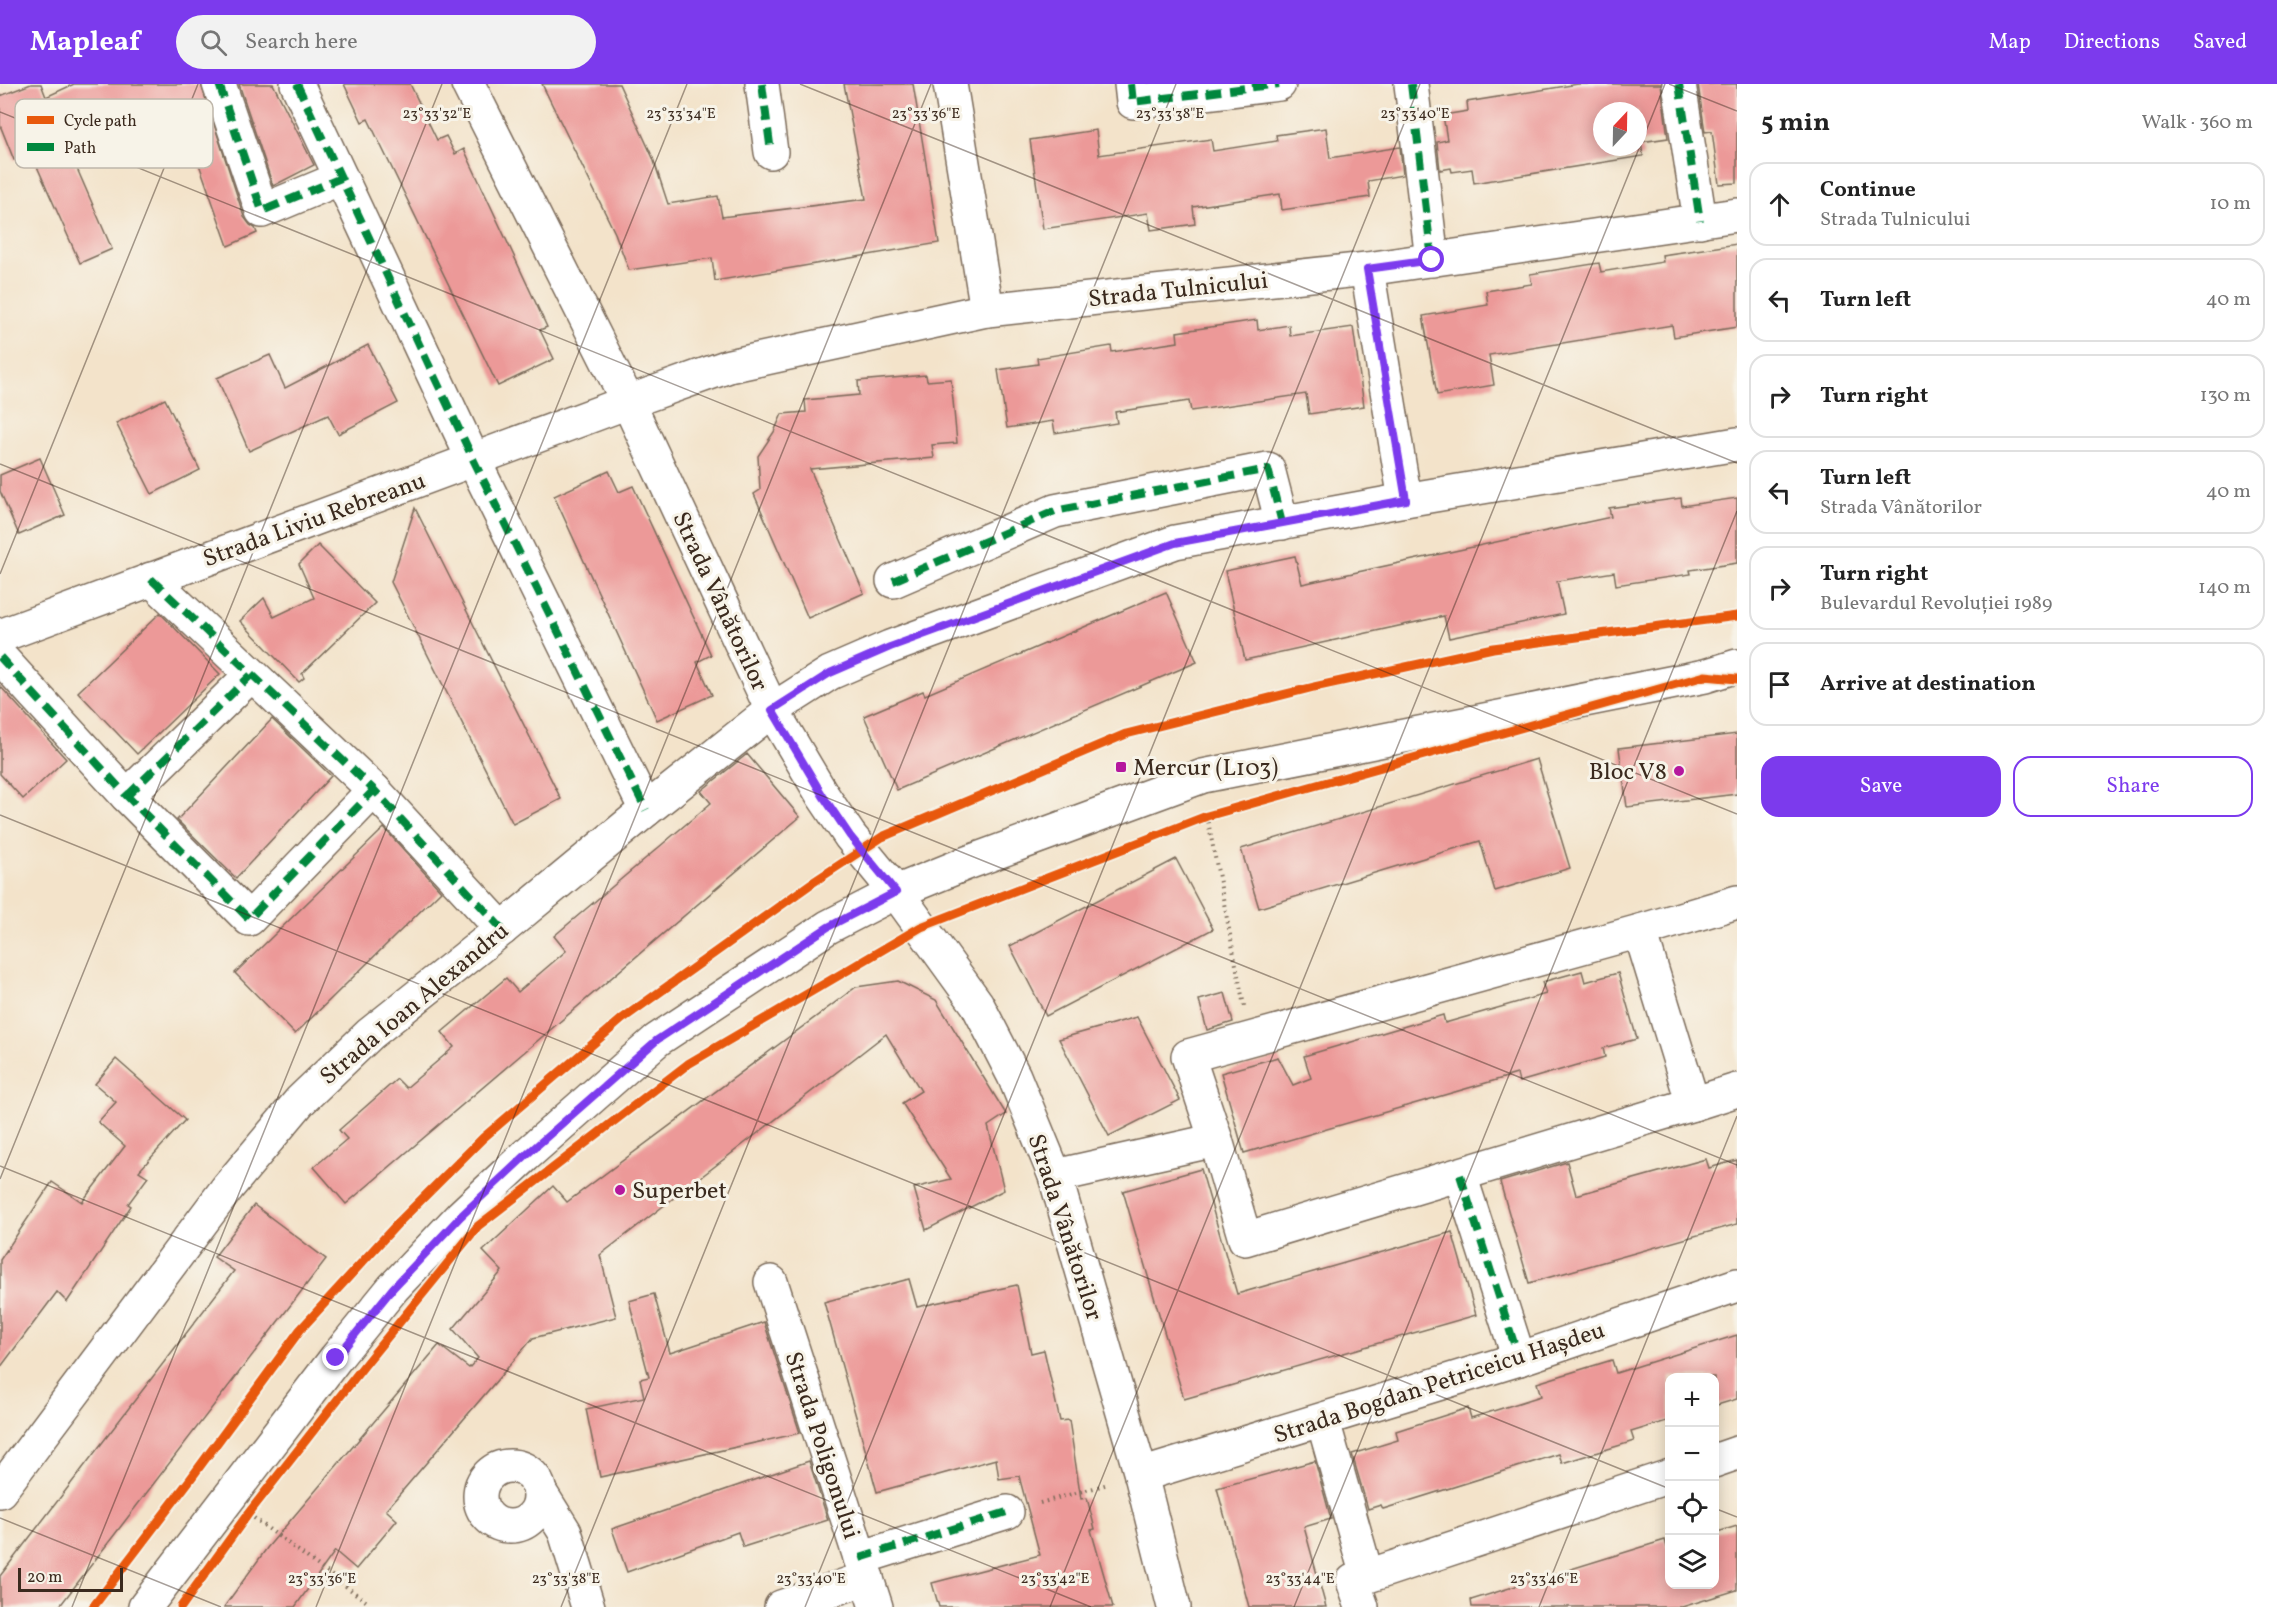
<!DOCTYPE html>
<meta charset="utf-8">
<style>
:root{--surface:#fff;--page:#f2f2f2;--text:#222;--muted:#767676;--line:#e0e0e0;--accent:#7c3aed}
body{margin:0;font-family:Vollkorn,serif;background:var(--page);color:var(--text)}
.controls{position:absolute;right:18px;bottom:18px;display:grid;overflow:hidden;border-radius:12px;box-shadow:0 3px 15px #0003}
.controls button{width:54px;height:54px;display:grid;place-items:center;padding:0;border:0;border-bottom:2px solid var(--line);background:var(--surface);color:var(--text);font:30px sans-serif}
.compass{position:absolute;left:1593px;top:18px;width:54px;height:54px;border-radius:50%;background:var(--surface);box-shadow:0 3px 15px #0003;rotate:22deg}
.scale{position:absolute;left:18px;bottom:15px;width:105px;box-sizing:border-box;padding-left:6px;border:3px solid #3b2a1e;border-top:0;font-size:16px;line-height:21px;white-space:nowrap;color:#3b2a1e;-webkit-text-stroke:4px #f7f3e8;paint-order:stroke}
.stop{position:absolute;width:18px;height:18px;margin:-14px;border:4px solid #7c3aed;border-radius:50%;background:#fff}
.stop.end{background:#7c3aed;border-color:#fff;box-shadow:0 2px 6px #0008}
.list{margin:0;padding:0;list-style:none}
h2{display:flex;justify-content:space-between;align-items:center;height:78px;margin:0;padding:0 24px;font-size:26px}
h2 small{font-size:20px;font-weight:400;color:var(--muted)}
.list li{display:grid;grid-template-columns:39px 1fr auto;gap:18px;align-items:center;box-sizing:border-box;height:84px;margin:0 12px 12px;padding:0 12px;border:2px solid var(--line);border-radius:18px}
.list b{display:block;font-size:22px;white-space:nowrap}
.list p{margin:0;font-size:20px;white-space:nowrap;color:var(--muted)}
.list em{font-size:20px;font-style:normal;color:var(--muted)}
.actions{display:flex;gap:12px;padding:18px 24px}
.actions a{flex:1;padding:14px 0;border:2px solid var(--accent);border-radius:18px;text-align:center;font-size:21px;color:var(--accent)}
.actions .main{background:var(--accent);color:#fff}
.icon{flex:none;width:33px;height:33px;fill:none;stroke:currentColor;stroke-width:2;stroke-linecap:round;stroke-linejoin:round}
.map{position:relative;flex:none;width:1737px;height:1523px;overflow:hidden}
header{display:flex;align-items:center;gap:36px;box-sizing:border-box;height:84px;padding:0 30px;background:var(--accent);color:#fff}
header strong{font-size:28px}
nav{display:flex;gap:33px;margin-inline-start:auto;font-size:21px}
.search{width:420px;height:54px;background:var(--page);display:flex;align-items:center;gap:15px;box-sizing:border-box;padding:0 21px;border-radius:33px;color:var(--muted);font-size:22px}
main{display:flex}
aside{flex:1;background:var(--surface)}
.map>svg:first-child{display:block}
.building{fill:#ec9998;fill-rule:evenodd}
.lines{fill:none;stroke-linecap:round;stroke-linejoin:round}
.minor-casing{stroke:#7b6b5a;stroke-width:36}
.major-casing{stroke:#7b6b5a;stroke-width:36}
.path{stroke:#7b6b5a;stroke-width:4;stroke-dasharray:1.5 4.5;stroke-linecap:butt}
.minor{stroke:#fff;stroke-width:33}
.major{stroke:#fff;stroke-width:33}
.quiet{stroke:#00873e;stroke-width:8;stroke-dasharray:15 8;stroke-linecap:butt}
.cycleway-casing{stroke:#f7f3e8;stroke-width:13}
.cycleway{stroke:#e8590c;stroke-width:9}
.route{stroke:#7c3aed;stroke-width:8}
.ticks{fill:none;stroke:#3b2a1e;stroke-width:1.5;stroke-opacity:0.45}
.poi-dot{fill:#b5179e;stroke:#f7f3e8;stroke-width:2}
.labels{text-anchor:middle;stroke-width:6;stroke-linejoin:round;paint-order:stroke}
.street-label{font-size:24px;fill:#3b2a1e;stroke:#f7f3e8}
.poi-label{font-size:24px;fill:#3b2a1e;stroke:#f7f3e8;text-anchor:start}
.key{fill:#f7f3e8;stroke:#bfb7ab;stroke-width:1.5}
.key-label{font-size:16px;fill:#3b2a1e}
.ticks-label{font-size:15px;text-anchor:middle;fill:#3b2a1e;stroke:#f7f3e8;stroke-width:6;stroke-linejoin:round;paint-order:stroke}
</style>
<header>
<strong>Mapleaf</strong>
<div class="search"><svg class="icon" aria-label="search" viewBox="0 0 24 24"><circle cx="10" cy="10" r="6"/><path d="M15 15l6 6"/></svg>Search here</div>
<nav><a>Map</a><a>Directions</a><a>Saved</a></nav>
</header>
<main>
<div class="map">
<svg width="1737" height="1523" viewBox="0 0 1737 1523">
<rect width="100%" height="100%" fill="#f7f3e8"/>
<filter id="ink" filterUnits="userSpaceOnUse"><feTurbulence type="fractalNoise" baseFrequency=".0167" numOctaves="2"/><feDisplacementMap in="SourceGraphic" scale="12" xChannelSelector="R" yChannelSelector="G"/><feConvolveMatrix kernelMatrix="1 2 1 2 8 2 1 2 1" color-interpolation-filters="sRGB"/></filter>
<filter id="wash" filterUnits="userSpaceOnUse"><feTurbulence type="fractalNoise" baseFrequency=".008" numOctaves="4" result="noise"/><feDisplacementMap in="SourceGraphic" scale="24" xChannelSelector="R" yChannelSelector="G"/><feGaussianBlur stdDeviation="1.35" result="paint"/><feColorMatrix in="noise" values="0 0 0 0 0 0 0 0 0 0 0 0 0 0 0 0 0 1.4 0 .05"/><feComposite in="paint" operator="in"/></filter>
<g filter="url(#wash)">
<rect width="100%" height="100%" fill="#f3e3ca"/>
<g id="blocks">
<g class="building">
<path d="M 31,0 L 41,0 L 46,13 L 74,0 L 201,0 L 244,133 L 250,141 L 255,144 L 257,149 L 228,162 L 177,18 L 135,35 L 132,27 L 65,57 L 112,165 L 80,179 L 31,69 L 14,76 L 0,41 L 0,12 Z"/>
<path d="M 239,0 L 273,0 L 314,81 L 273,102 Z"/>
<path d="M 344,0 L 410,0 L 437,56 L 446,52 L 455,70 L 464,65 L 547,243 L 540,246 L 554,275 L 498,302 L 368,35 L 362,38 Z"/>
<path d="M 542,0 L 619,0 L 653,74 L 668,120 L 718,112 L 722,133 L 866,115 L 844,0 L 913,0 L 939,159 L 715,197 L 712,174 L 629,186 L 615,149 Z"/>
<path d="M 1578,0 L 1661,0 L 1668,54 L 1641,58 L 1643,72 L 1474,99 L 1472,85 L 1452,88 L 1451,84 L 1440,86 L 1437,58 L 1447,56 L 1443,31 L 1468,27 L 1467,18 ZM 1602,27 L 1638,27 L 1638,63 L 1602,63 Z"/>
<path d="M 1698,0 L 1737,0 L 1737,99 L 1719,100 L 1712,47 L 1705,48 Z"/>
<path d="M 1326,44 L 1330,74 L 1400,63 L 1403,91 L 1368,97 L 1370,113 L 1282,126 L 1280,110 L 1193,123 L 1195,140 L 1151,146 L 1148,129 L 1043,145 L 1030,56 L 1096,46 L 1099,71 L 1211,55 L 1213,67 L 1277,57 L 1276,51 Z"/>
<path d="M 1737,160 L 1737,243 L 1674,253 L 1672,241 L 1489,271 L 1494,301 L 1437,311 L 1423,232 L 1488,221 L 1486,207 L 1532,200 L 1530,190 L 1599,179 L 1601,188 L 1663,178 L 1662,171 Z"/>
<path d="M 1257,236 L 1258,246 L 1289,241 L 1290,252 L 1353,243 L 1364,322 L 1309,330 L 1306,310 L 1191,327 L 1189,317 L 1115,328 L 1117,339 L 1055,349 L 1053,337 L 1007,344 L 998,286 L 1038,280 L 1037,274 L 1111,262 L 1112,268 L 1178,258 L 1177,248 Z"/>
<path d="M 368,261 L 398,319 L 338,350 L 328,331 L 249,367 L 217,294 L 270,271 L 285,304 Z"/>
<path d="M 926,291 L 927,297 L 951,295 L 957,359 L 932,361 L 934,374 L 810,385 L 864,509 L 808,534 L 754,410 L 760,406 L 758,372 L 774,348 L 782,330 L 806,328 L 805,316 L 859,311 L 858,297 Z"/>
<path d="M 165,315 L 200,386 L 152,410 L 116,339 Z"/>
<path d="M 40,374 L 65,431 L 19,451 L 0,407 L 0,391 Z"/>
<path d="M 609,387 L 619,408 L 633,402 L 711,571 L 697,578 L 712,611 L 657,636 L 554,412 Z"/>
<path d="M 1681,414 L 1682,422 L 1737,414 L 1737,479 L 1690,486 L 1691,490 L 1616,501 L 1614,488 L 1557,497 L 1564,530 L 1449,554 L 1444,532 L 1245,576 L 1225,487 L 1295,472 L 1302,500 L 1611,433 L 1609,424 Z"/>
<path d="M 415,424 L 561,715 L 513,740 L 391,498 Z"/>
<path d="M 318,461 L 375,519 L 302,590 L 304,594 L 299,598 L 240,537 L 264,514 L 274,533 L 314,514 L 299,480 Z"/>
<path d="M 1166,508 L 1197,578 L 897,706 L 864,632 L 923,607 L 925,611 Z"/>
<path d="M 160,529 L 220,590 L 137,670 L 78,608 Z"/>
<path d="M 0,602 L 66,675 L 23,715 L 0,690 Z"/>
<path d="M 272,635 L 331,692 L 236,794 L 177,736 Z"/>
<path d="M 1737,650 L 1737,710 L 1627,723 L 1619,664 Z"/>
<path d="M 747,670 L 800,733 L 346,1120 L 314,1083 L 347,1055 L 339,1046 L 397,995 L 406,1004 L 454,963 L 442,948 L 506,894 L 518,908 L 566,867 L 554,852 L 711,719 L 701,707 Z"/>
<path d="M 1537,675 L 1570,784 L 1495,807 L 1480,757 L 1259,824 L 1241,765 Z"/>
<path d="M 384,744 L 441,807 L 295,950 L 235,889 Z"/>
<path d="M 1176,775 L 1213,845 L 1046,932 L 1010,862 Z"/>
<path d="M 1582,887 L 1585,898 L 1618,889 L 1637,955 L 1603,964 L 1605,973 L 1519,998 L 1517,990 L 1244,1069 L 1221,989 L 1278,973 L 1293,1001 L 1311,994 L 1304,972 L 1443,931 L 1445,939 L 1546,910 L 1542,898 Z"/>
<path d="M 898,897 L 936,916 L 1006,1030 L 988,1042 L 1004,1106 L 926,1146 L 914,1104 L 951,1095 L 902,1019 L 921,1007 L 886,950 L 600,1171 L 616,1233 L 533,1254 L 386,1426 L 397,1436 L 356,1485 L 335,1467 L 295,1523 L 224,1523 L 267,1464 L 439,1261 L 469,1284 L 478,1274 L 453,1245 L 502,1187 L 483,1167 L 553,1102 L 567,1118 L 856,903 Z"/>
<path d="M 1225,909 L 1233,938 L 1207,946 L 1199,916 Z"/>
<path d="M 1137,933 L 1180,1016 L 1109,1052 L 1059,955 Z"/>
<path d="M 116,975 L 185,1036 L 139,1087 L 148,1093 L 128,1120 L 131,1122 L 67,1218 L 57,1208 L 0,1284 L 0,1176 L 52,1098 L 82,1118 L 125,1062 L 98,1038 L 116,1018 L 95,1000 Z"/>
<path d="M 1706,1075 L 1709,1084 L 1737,1076 L 1737,1140 L 1529,1199 L 1500,1098 L 1567,1078 L 1576,1111 Z"/>
<path d="M 1201,1085 L 1237,1210 L 1452,1148 L 1476,1231 L 1184,1315 L 1123,1107 Z"/>
<path d="M 254,1121 L 326,1175 L 59,1523 L 0,1523 L 0,1492 L 234,1187 L 214,1173 Z"/>
<path d="M 909,1195 L 917,1223 L 1017,1201 L 1031,1269 L 1044,1266 L 1060,1337 L 1069,1336 L 1081,1415 L 1087,1414 L 1095,1445 L 1091,1446 L 1113,1523 L 939,1523 L 932,1499 L 1040,1471 L 1019,1392 L 999,1395 L 996,1375 L 877,1408 L 824,1218 Z"/>
<path d="M 654,1210 L 670,1269 L 764,1238 L 800,1349 L 600,1393 L 586,1325 L 644,1313 L 640,1295 L 649,1293 L 629,1217 Z"/>
<path d="M 1737,1251 L 1737,1315 L 1714,1322 L 1714,1293 L 1670,1293 L 1670,1336 L 1631,1348 L 1634,1357 L 1562,1379 L 1559,1370 L 1383,1425 L 1381,1421 L 1368,1425 L 1352,1370 L 1398,1356 L 1396,1347 L 1468,1324 L 1471,1334 L 1541,1312 L 1537,1299 L 1612,1276 L 1616,1289 Z"/>
<path d="M 809,1377 L 828,1436 L 743,1463 L 738,1448 L 627,1488 L 612,1445 Z"/>
<path d="M 1315,1377 L 1331,1435 L 1304,1443 L 1326,1523 L 1249,1523 L 1217,1404 Z"/>
<path d="M 1737,1442 L 1737,1506 L 1682,1523 L 1472,1523 L 1471,1516 L 1665,1456 L 1667,1463 L 1670,1462 L 1670,1500 L 1714,1500 L 1714,1449 Z"/>
</g>
</g>
</g>
<g filter="url(#ink)">
<use href="#blocks" fill-opacity="0" stroke="#7b6b5a" stroke-width="1.5"/>
<g class="lines">
<defs>
<g id="minor">
<path d="M 219,0 L 262,127 L 341,94"/>
<path d="M 297,0 L 473,375 L 646,726"/>
<path d="M 468,0 L 628,318 L 772,626 L 823,712 L 850,752 L 896,808 L 977,920 L 1014,992 L 1055,1092 L 1141,1391 L 1174,1523"/>
<path d="M 762,0 L 771,68"/>
<path d="M 950,0 L 987,226"/>
<path d="M 1131,0 L 1133,18 L 1279,0"/>
<path d="M 1411,0 L 1432,176"/>
<path d="M 1679,0 L 1700,137"/>
<path d="M 1367,185 L 1405,416"/>
<path d="M 151,495 L 374,706 L 502,845"/>
<path d="M 893,497 L 1055,427 L 1268,385 L 1282,439"/>
<path d="M 0,552 L 628,318 L 729,282 L 987,226 L 1367,185 L 1737,131"/>
<path d="M 0,573 L 127,712 L 249,835 L 374,706"/>
<path d="M 127,712 L 251,591"/>
<path d="M 1640,847 L 1693,1020 L 1737,1006"/>
<path d="M 1693,1020 L 1245,1155 L 1216,1056 L 1188,972 L 1640,847 L 1737,818"/>
<path d="M 1460,1091 L 1519,1275"/>
<path d="M 1055,1092 L 1216,1056"/>
<path d="M 771,1198 L 876,1523"/>
<path d="M 1323,1337 L 1367,1492"/>
<path d="M 1714,1377 L 1737,1369"/>
<circle cx="510" cy="1412" r="30"/>
<path d="M 1141,1391 L 1519,1275 L 1737,1201"/>
<path d="M 0,1407 L 228,1103 L 300,1017 L 370,950 L 502,845 L 646,726 L 772,626 L 830,589 L 890,563 L 1175,458 L 1405,416 L 1737,360"/>
<path d="M 540,1408 L 565,1448 L 588,1523"/>
<path d="M 860,1474 L 1007,1428"/>
<path d="M 781,1523 L 867,1494"/>
<path d="M 1362,1523 L 1353,1497 L 1670,1392"/>
</g>
<path id="major" d="M 145,1523 L 336,1274 L 393,1204 L 461,1132 L 525,1072 L 657,956 L 828,843 L 896,808 L 967,779 L 1203,692 L 1705,592 L 1737,582"/>
</defs>
<use href="#minor" class="minor-casing"/>
<use href="#major" class="major-casing"/>
<g class="path">
<path d="M 1207,732 L 1244,922"/>
<path d="M 1040,1419 L 1108,1400"/>
<path d="M 254,1434 L 367,1518"/>
</g>
<use href="#minor" class="minor"/>
<use href="#major" class="major"/>
<g class="quiet">
<path d="M 219,0 L 262,127 L 341,94"/>
<path d="M 297,0 L 473,375 L 646,726"/>
<path d="M 762,0 L 771,68"/>
<path d="M 1131,0 L 1133,18 L 1279,0"/>
<path d="M 1411,0 L 1432,176"/>
<path d="M 1679,0 L 1700,137"/>
<path d="M 151,495 L 374,706 L 502,845"/>
<path d="M 893,497 L 1055,427 L 1268,385 L 1282,439"/>
<path d="M 0,573 L 127,712 L 249,835 L 374,706"/>
<path d="M 127,712 L 251,591"/>
<path d="M 1460,1091 L 1519,1275"/>
<path d="M 860,1474 L 1007,1428"/>
</g>
<defs>
<g id="cycleway">
<path d="M 93,1523 L 189,1397 L 300,1246 L 399,1138 L 483,1054 L 622,935 L 812,799 L 882,753 L 1126,650 L 1314,603 L 1493,564 L 1737,532"/>
<path d="M 181,1523 L 248,1430 L 367,1278 L 478,1142 L 688,980 L 921,843 L 1207,732 L 1705,592 L 1737,595"/>
</g>
</defs>
<use href="#cycleway" class="cycleway-casing"/>
<use href="#cycleway" class="cycleway"/>
</g>
</g>
<g class="lines" filter="url(#ink)">
<path class="route" d="M 336,1274 L 393,1204 L 461,1132 L 525,1072 L 657,956 L 828,843 L 896,808 L 850,752 L 823,712 L 772,626 L 830,589 L 890,563 L 1175,459 L 1406,416 L 1367,185 L 1432,176"/>
</g>
<path class="ticks" d="M 800,0 L 1737,379M 1669,0 L 1737,27M 0,28 L 1737,730M 0,380 L 1737,1081M 0,490 L 198,0M 0,731 L 1670,1405M 0,1082 L 1091,1523M 0,1095 L 442,0M 1714,1424 L 1737,1433M 0,1434 L 221,1523M 72,1523 L 687,0M 316,1523 L 931,0M 561,1523 L 1176,0M 805,1523 L 1420,0M 1050,1523 L 1665,0M 1294,1523 L 1737,427M 1539,1523 L 1737,1032"/>
<g class="poi-dot">
<rect x="1115" y="677" width="12" height="12" rx="3"/>
<circle cx="1679" cy="687" r="6"/>
<circle cx="620" cy="1106" r="6"/>
</g>
<g class="labels">
<g class="street-label">
<text transform="translate(1178 205) rotate(-6)" y="8">Strada Tulnicului</text>
<text transform="translate(314 435) rotate(-20)" y="8">Strada Liviu Rebreanu</text>
<text transform="translate(721 517) rotate(65)" y="8">Strada Vânătorilor</text>
<text transform="translate(414 919) rotate(-40)" y="8">Strada Ioan Alexandru</text>
<text transform="translate(1066 1143) rotate(72)" y="8">Strada Vânătorilor</text>
<text transform="translate(1439 1298) rotate(-18)" y="8">Strada Bogdan Petriceicu Hașdeu</text>
<text transform="translate(823 1361) rotate(72)" y="8">Strada Poligonului</text>
</g>
<g class="poi-label">
<text x="1133" y="691">Mercur (L103)</text>
<text x="1667" y="695" text-anchor="end">Bloc V8</text>
<text x="632" y="1114">Superbet</text>
</g>
</g>
<rect x="15" y="15" width="198" height="69" rx="9" class="key"/>
<rect x="27" y="32" width="27" height="8" fill="#e8590c"/>
<rect x="27" y="59" width="27" height="8" fill="#00873e"/>
<g class="key-label">
<text x="64" y="42">Cycle path</text>
<text x="64" y="69">Path</text>
</g>
<g class="ticks-label">
<text x="681" y="34">23°33'34"E</text>
<text x="926" y="34">23°33'36"E</text>
<text x="1170" y="34">23°33'38"E</text>
<text x="437" y="34">23°33'32"E</text>
<text x="1415" y="34">23°33'40"E</text>
<text x="322" y="1499">23°33'36"E</text>
<text x="566" y="1499">23°33'38"E</text>
<text x="811" y="1499">23°33'40"E</text>
<text x="1055" y="1499">23°33'42"E</text>
<text x="1300" y="1499">23°33'44"E</text>
<text x="1544" y="1499">23°33'46"E</text>
</g>
</svg>
<div class="controls">
<button>+</button>
<button>−</button>
<button><svg class="icon" aria-label="locate" viewBox="0 0 24 24"><circle cx="12" cy="12" r="6"/><path d="M12 2v4M12 18v4M2 12h4M18 12h4"/></svg></button>
<button><svg class="icon" aria-label="layers" viewBox="0 0 24 24"><path d="M12 4l9 5-9 5-9-5zM3 14l9 5 9-5"/></svg></button>
</div>
<svg class="compass" viewBox="-18 -18 36 36"><path d="M0-13l5 13h-10z" fill="#e53935"/><path d="M0 13l5-13h-10z" fill="#767676"/></svg>
<div class="scale">20 m</div>
<div class="stop" style="left:1432px;top:176px"></div>
<div class="stop end" style="left:336px;top:1274px"></div>
</div>
<aside>
<h2>5 min<small>Walk · 360 m</small></h2>
<ul class="list">
<li><svg class="icon" aria-label="ahead" viewBox="0 0 24 24"><path d="M12 20V5M6 11l6-6 6 6"/></svg><div><b>Continue</b><p>Strada Tulnicului</p></div><em>10 m</em></li>
<li><svg class="icon" aria-label="left" viewBox="0 0 24 24"><path d="M17 20v-9H6M10 6l-5 5 5 5"/></svg><div><b>Turn left</b></div><em>40 m</em></li>
<li><svg class="icon" aria-label="right" viewBox="0 0 24 24"><path d="M7 20v-9h11M14 6l5 5-5 5"/></svg><div><b>Turn right</b></div><em>130 m</em></li>
<li><svg class="icon" aria-label="left" viewBox="0 0 24 24"><path d="M17 20v-9H6M10 6l-5 5 5 5"/></svg><div><b>Turn left</b><p>Strada Vânătorilor</p></div><em>40 m</em></li>
<li><svg class="icon" aria-label="right" viewBox="0 0 24 24"><path d="M7 20v-9h11M14 6l5 5-5 5"/></svg><div><b>Turn right</b><p>Bulevardul Revoluției 1989</p></div><em>140 m</em></li>
<li><svg class="icon" aria-label="arrive" viewBox="0 0 24 24"><path d="M6 21V4h12l-3 4 3 4H6"/></svg><div><b>Arrive at destination</b></div></li>
</ul>
<div class="actions"><a class="main">Save</a><a>Share</a></div>
</aside>
</main>
